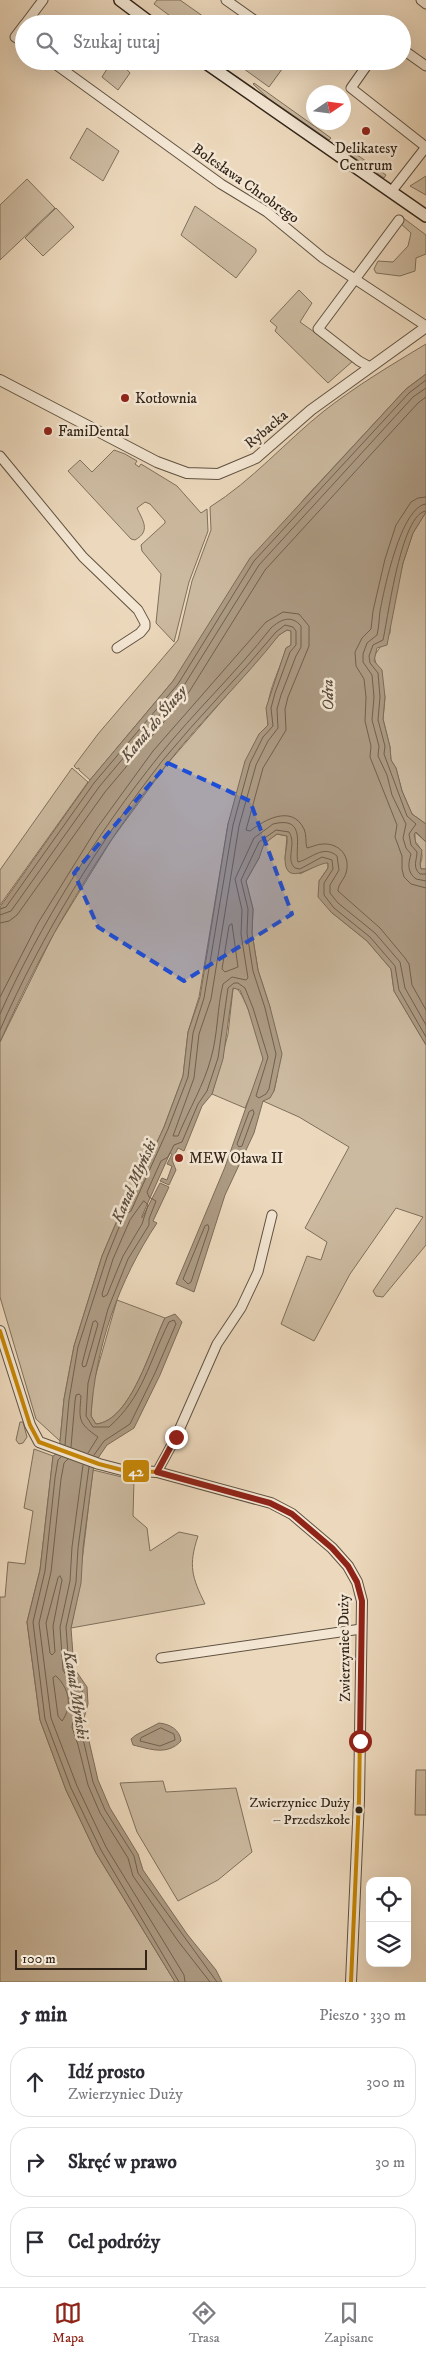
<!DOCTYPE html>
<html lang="pl">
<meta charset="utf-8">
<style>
:root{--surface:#fff;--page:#f7f7f7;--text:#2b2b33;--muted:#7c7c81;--line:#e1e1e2;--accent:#8f2418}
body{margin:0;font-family:"IM FELL DW Pica",serif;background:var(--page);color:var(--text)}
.controls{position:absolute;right:15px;bottom:15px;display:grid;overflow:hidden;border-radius:10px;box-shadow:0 5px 20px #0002}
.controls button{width:45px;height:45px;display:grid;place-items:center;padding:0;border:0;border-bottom:1px solid var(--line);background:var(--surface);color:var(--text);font:25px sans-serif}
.compass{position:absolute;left:306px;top:85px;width:45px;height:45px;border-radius:50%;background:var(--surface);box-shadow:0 5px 20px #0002;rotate:77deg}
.scale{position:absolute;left:15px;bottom:12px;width:132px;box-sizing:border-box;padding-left:5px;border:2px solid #322518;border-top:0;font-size:14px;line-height:18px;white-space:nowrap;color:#322518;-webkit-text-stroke:4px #f3e6d3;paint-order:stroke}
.stop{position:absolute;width:15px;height:15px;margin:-11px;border:4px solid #8f2418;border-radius:50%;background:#fff}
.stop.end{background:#8f2418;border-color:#fff;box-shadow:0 1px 5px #0008}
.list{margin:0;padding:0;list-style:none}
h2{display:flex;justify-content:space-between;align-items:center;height:65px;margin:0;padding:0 20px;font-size:21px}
h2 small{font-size:16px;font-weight:400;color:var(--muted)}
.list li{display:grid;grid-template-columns:32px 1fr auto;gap:15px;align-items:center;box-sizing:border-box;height:70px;margin:0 10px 10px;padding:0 10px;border:1px solid var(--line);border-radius:20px}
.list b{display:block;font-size:19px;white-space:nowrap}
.list p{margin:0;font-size:16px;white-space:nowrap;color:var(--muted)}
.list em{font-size:16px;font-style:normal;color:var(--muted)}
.icon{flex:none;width:28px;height:28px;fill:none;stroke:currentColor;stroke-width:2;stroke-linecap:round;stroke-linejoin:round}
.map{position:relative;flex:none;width:426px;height:1982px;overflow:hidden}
.search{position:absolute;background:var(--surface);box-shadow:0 5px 20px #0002;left:15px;right:15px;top:15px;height:55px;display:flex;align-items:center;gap:12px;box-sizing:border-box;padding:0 18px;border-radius:28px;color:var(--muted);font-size:19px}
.sheet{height:305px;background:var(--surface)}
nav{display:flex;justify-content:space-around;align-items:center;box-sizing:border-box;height:70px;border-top:1px solid var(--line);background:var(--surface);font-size:14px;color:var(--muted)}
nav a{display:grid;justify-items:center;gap:2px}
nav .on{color:var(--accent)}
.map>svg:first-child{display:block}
.green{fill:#ccbaa0;stroke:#7f705c}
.water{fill:#ad9b84;stroke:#7c6c59}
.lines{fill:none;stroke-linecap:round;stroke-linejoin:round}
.shore{stroke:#70604e;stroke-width:1}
.minor-casing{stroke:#605241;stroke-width:11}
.tertiary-casing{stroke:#605241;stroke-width:12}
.secondary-casing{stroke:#322518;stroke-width:14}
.minor{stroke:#f3e6d3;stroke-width:9}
.tertiary{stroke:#f3e6d3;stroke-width:10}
.secondary{stroke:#f3e6d3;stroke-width:11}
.bus-1-casing{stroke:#f3e6d3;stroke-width:8}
.bus-1{stroke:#c68606;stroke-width:4}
.route{stroke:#8f2418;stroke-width:6}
.marked{fill:#1d4ed8;fill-opacity:0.2;stroke:#1d4ed8;stroke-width:4;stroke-dasharray:10 6;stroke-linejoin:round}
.poi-dot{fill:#8f2418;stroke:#f3e6d3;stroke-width:2}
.bus-dot{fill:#322518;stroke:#f3e6d3;stroke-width:2}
.labels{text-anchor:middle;stroke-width:5;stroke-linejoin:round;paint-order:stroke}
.bus-label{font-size:14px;fill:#322518;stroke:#f3e6d3;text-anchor:end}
.poi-label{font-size:15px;fill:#322518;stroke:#f3e6d3;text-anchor:start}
.street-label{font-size:15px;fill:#322518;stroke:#f3e6d3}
.water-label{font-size:16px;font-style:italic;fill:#5d4e3e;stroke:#f3e6d3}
.line-badge{stroke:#f3e6d3;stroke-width:2}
.badge-label{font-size:14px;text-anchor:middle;font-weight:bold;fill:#fff}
</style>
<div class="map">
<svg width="426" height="1982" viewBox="0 0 426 1982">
<rect width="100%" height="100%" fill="#ecd8bc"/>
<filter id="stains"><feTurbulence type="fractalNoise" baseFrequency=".004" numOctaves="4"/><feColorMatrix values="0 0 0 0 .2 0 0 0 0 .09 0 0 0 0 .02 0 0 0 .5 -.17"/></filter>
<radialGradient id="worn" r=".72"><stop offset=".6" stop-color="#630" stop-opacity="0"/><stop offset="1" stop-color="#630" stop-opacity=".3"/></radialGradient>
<g class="green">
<path d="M 157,0 L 180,0 L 214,24 L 181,24 L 154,4 Z"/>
<path d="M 112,61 L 119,61 L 130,73 L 118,90 L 102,77 Z"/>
<path d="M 233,61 L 267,61 L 280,70 L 288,61 L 269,87 Z"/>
<path d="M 253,84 L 254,83 L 331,138 L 329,140 L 268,98 Z"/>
<path d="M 87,128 L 119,151 L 103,181 L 70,158 Z"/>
<path d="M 337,141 L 386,175 L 384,178 L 334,144 Z"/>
<path d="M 426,176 L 426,195 L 410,186 Z"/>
<path d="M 27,179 L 55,208 L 0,260 L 0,205 Z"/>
<path d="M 195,206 L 256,249 L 256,252 L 236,278 L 181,235 Z"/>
<path d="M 56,208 L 74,227 L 43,256 L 25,238 Z"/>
<path d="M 402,217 L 426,235 L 426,254 L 416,258 L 415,271 L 400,276 L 376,273 L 374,269 L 378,261 L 393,262 L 408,246 L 411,233 L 399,222 Z"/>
<path d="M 299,290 L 312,303 L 300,322 L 354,360 L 328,383 L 275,331 L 277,327 L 270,321 Z"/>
<path d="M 426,344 L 426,374 L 406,389 L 304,499 L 173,681 L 90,780 L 79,770 L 79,768 L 77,769 L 74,766 L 98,734 L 178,640 L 192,581 L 211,530 L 210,507 C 253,480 285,442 324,411 C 356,386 391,365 426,344 Z"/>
<path d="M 114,450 L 125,454 L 137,461 L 135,464 L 139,467 L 141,464 L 177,486 L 201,513 L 207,509 L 208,531 L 189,582 L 174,642 L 156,623 L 161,574 L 142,551 L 141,545 L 165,523 L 165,521 L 150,504 L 145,502 L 137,508 C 143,521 151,531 135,540 L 131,539 L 68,471 L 80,460 L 92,472 Z"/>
<path d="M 426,512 L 426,824 L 412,814 L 402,791 L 396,768 L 391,760 L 390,747 L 383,719 L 385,697 L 374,656 L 390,633 L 391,614 L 403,563 L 413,533 Z"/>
<path d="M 287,630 L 291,631 L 291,645 L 286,648 C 278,676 264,695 268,725 L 259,734 L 228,824 L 199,997 L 188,1032 L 183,1076 L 164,1127 L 126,1210 L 119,1207 L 119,1216 L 102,1256 L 74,1346 L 64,1399 L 60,1441 L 36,1419 L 0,1297 L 0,1042 L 54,933 L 112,839 L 168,763 L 279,635 Z"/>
<path d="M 72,768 L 88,782 L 0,905 L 0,870 Z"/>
<path d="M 415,832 L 426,842 L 426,869 L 421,869 C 419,863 422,862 422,856 C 422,849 418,845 415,841 Z"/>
<path d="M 277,834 L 287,836 L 285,859 L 300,874 L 323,862 L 328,863 L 328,868 L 319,881 L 331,912 L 367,941 L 391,969 L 394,991 L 426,1045 L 426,1245 L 383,1297 L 376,1296 L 373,1291 L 423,1217 L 396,1208 L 350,1274 L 314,1341 L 281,1324 L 307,1256 L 321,1260 L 327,1242 L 305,1228 L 349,1147 L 299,1117 L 263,1101 L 274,1091 L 277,1077 L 270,1007 L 258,970 L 252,933 L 253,909 L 246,881 L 259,858 L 263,844 Z"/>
<path d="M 236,988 C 244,992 264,1049 263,1060 C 261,1075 251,1093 245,1108 L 212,1094 L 228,1034 L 233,989 Z"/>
<path d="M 117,1300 L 165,1318 C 151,1346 131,1421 96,1424 L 91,1416 L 93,1384 Z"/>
<path d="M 20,1422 L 23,1422 L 27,1437 L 23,1443 L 19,1444 L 16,1440 Z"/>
<path d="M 34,1449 L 53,1456 L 40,1570 L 27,1622 L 40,1720 L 66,1790 L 96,1853 L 175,1982 L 0,1982 L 0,1597 L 5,1597 L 8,1562 L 25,1564 L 33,1511 L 24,1508 Z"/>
<path d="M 93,1470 L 134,1480 L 133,1516 L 147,1528 L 150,1551 L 179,1532 L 198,1536 C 188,1566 192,1577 205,1604 L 71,1628 C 82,1576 86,1523 93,1470 Z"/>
<path d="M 416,1770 L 426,1770 L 426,1815 L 415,1815 Z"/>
<path d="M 163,1781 L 166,1792 L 236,1788 L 252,1852 L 218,1880 L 178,1901 L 137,1832 L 120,1783 Z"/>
</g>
<g class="water">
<path d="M 426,374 L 426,512 L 413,533 L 403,563 L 387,645 L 377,648 L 374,661 L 382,670 L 385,697 L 383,719 L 390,747 L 391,760 L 396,768 L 402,791 L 412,814 L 426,824 L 426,842 L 416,832 L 414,834 L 416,844 L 422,850 L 420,864 L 421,869 L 426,869 L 426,1045 L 394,991 L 391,969 L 367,941 L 331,912 L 318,897 L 319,881 L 328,868 L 328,863 C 316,862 285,890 285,859 C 285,851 288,845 287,836 L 277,834 L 264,844 L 259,858 L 246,881 L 253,909 L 252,933 L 258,970 L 270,1007 L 282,1054 L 274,1091 L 270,1098 L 263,1101 L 254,1133 L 225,1195 L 194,1292 L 176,1284 L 225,1167 L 263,1059 L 248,1009 L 240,990 L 233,988 L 223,1059 L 212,1094 L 202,1106 L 184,1151 L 178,1148 L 172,1160 L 176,1170 L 169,1185 L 160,1181 L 162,1178 L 167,1180 L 172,1166 L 167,1164 L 172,1154 L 170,1153 L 142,1216 L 142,1218 L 160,1183 L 169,1187 L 153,1221 L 157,1223 C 119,1280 95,1348 91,1416 L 96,1424 C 131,1421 151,1346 165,1318 L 175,1314 L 182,1322 L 160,1375 L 134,1428 L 107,1445 L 94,1464 L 83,1548 L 81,1583 L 71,1628 L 74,1668 L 87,1687 L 88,1704 L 82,1725 L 89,1741 L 98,1780 L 110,1808 L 138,1854 L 143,1870 L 187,1934 L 216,1970 L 222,1982 L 175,1982 L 96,1853 L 66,1790 L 40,1720 L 27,1622 L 40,1570 L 53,1456 L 59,1452 L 64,1399 L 74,1346 L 102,1256 L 119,1216 L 119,1207 L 126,1209 L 164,1127 L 183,1076 L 188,1032 L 200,997 L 228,824 L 245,761 L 259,734 L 268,725 L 266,708 L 286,648 L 291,645 L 291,631 L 287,630 L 279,635 C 244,680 202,719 167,764 C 100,848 44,943 0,1042 L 0,907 L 90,780 L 173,681 L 250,558 L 406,389 Z"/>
<path d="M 159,1723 C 170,1724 180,1730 181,1741 C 167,1756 150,1749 133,1745 L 131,1739 L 136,1735 Z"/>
</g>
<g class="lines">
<g class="shore">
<path d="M 426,497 L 418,498 L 411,502 L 396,525 L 385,559 L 373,611 L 371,629 L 362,638 L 355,652 L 356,666 L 364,679 L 366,697 L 365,721 L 371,746 L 370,757 L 397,825 L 395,837 L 402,856 L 402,869 L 404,877 L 411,884 L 426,888"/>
<path d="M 426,504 C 401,506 384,590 380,611 C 379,619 379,627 377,635 L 367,643 L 363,654 L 363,662 L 372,675 L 374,697 L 372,720 L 379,746 L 378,756 L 387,775 L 392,795 L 406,824 L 403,838 L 406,848 L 411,854 C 408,864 407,872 416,879 L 426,881"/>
<path d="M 426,511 C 401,513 388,618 383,640 L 373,645 L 369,656 L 370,663 L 378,673 L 380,697 L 378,720 L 385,746 L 384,754 L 407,816 L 416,824 L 409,834 L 411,845 L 417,852 C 417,860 412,867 420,874 L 426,874"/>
<path d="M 0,909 L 6,907 L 94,783 L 178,684 L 254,561 L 409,393 L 426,380"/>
<path d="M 0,915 L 11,911 L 99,787 L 183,687 L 259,565 L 413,397 L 426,388"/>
<path d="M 0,923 L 9,921 L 17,915 L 105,792 L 189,692 L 265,570 L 418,403 L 426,397"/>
<path d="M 232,924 L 238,967 L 225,972 L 222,969 L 229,926 Z"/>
<path d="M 0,997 L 38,923 L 97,828 L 153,751 L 266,622 L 283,612 L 299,614 L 309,626 L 309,646 L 288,697 L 285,709 L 286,730 L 263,768 L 246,830 L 250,831 C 264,820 292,804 304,829 C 307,835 305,842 307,848 C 312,847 317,844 323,844 C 339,843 351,856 346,873 C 344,880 338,884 338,891 L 380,928 L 405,958 L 409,964 L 412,985 L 426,1010"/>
<path d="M 0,1014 C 39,926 98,832 159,756 C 194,712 236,673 271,628 C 280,620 291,614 301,626 L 301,647 L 296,656 L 281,695 L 277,709 L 278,728 L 268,741 L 256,765 L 239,826 L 211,999 L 199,1034 L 194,1078 L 173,1136 L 178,1136 C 189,1109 204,1085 211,1058 C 218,1034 217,1008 223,984 L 232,977 L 246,980 L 248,978 L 241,934 L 242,910 L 235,879 L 254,838 L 273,824 C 308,815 294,849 298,862 C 311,859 323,844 337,856 L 339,870 L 330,885 L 330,893 L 338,903 L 375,933 L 400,962 L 405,988 L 426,1025"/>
<path d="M 0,1030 C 42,934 99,842 163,760 C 199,716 240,676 276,632 L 285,625 L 293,627 L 296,631 L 296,645 L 290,652 L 275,693 L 271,708 L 273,726 L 263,737 L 250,763 L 233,825 L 204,998 L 193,1033 L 188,1077 L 168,1129 L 131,1211 L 124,1215 L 107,1257 L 78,1347 L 69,1400 L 65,1445"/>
<path d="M 253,1110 L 254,1113 L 242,1146 L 239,1147 L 237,1144 L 249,1112 Z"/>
<path d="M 144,1201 L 148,1205 L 142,1224 L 123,1256 L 107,1295 L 103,1297 L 102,1294 L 113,1259 L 130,1220 Z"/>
<path d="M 208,1225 L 209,1228 L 191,1282 L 188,1284 L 183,1279 L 205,1226 Z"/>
<path d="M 96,1321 L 98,1324 L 86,1366 L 83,1367 L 82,1364 L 93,1322 Z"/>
<path d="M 71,1447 L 75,1401 L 76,1395 L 79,1394 L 81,1396 C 79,1420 78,1423 98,1437 L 88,1453"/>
<path d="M 94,1455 L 104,1441 L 130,1424 L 155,1373 L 176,1324 L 174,1320 L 169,1322 C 149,1362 143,1397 109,1427 L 93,1427 L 86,1416 L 88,1383 L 108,1309 L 128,1259 L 149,1225 L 149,1219 L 156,1201 L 149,1197 L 147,1192 L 161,1161 L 168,1157 L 174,1145 L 182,1142 L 198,1104 L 207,1091 L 218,1058 L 228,988 L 234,983 L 238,983 L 245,988 L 253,1008 L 268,1057 L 256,1096 L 259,1098 L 266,1094 L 269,1089 L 276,1054 L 265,1008 L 253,971 L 247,933 L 248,909 L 241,880 L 259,842 L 276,830 L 289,832 C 297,844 285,859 295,868 L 300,869 L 322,857 L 332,860 L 333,869 L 324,883 L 324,895 L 334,908 L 370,937 L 395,966 L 399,990 L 426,1037"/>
<path d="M 61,1457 L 58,1460 L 55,1478 L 45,1571 L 33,1622 L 45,1719 L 71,1788 L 101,1850 L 179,1982"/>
<path d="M 68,1459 L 64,1463 L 61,1479 L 51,1572 L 39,1623 L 51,1718 L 77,1786 L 106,1847 L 184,1975 L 185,1982"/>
<path d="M 83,1465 L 72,1547 L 70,1581 L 60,1627 L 63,1670 L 76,1692 L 77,1703 L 72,1727 L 78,1745 L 88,1785 L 100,1813 L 128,1858 L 133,1876 L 178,1941 L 210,1982"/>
<path d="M 89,1467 L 78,1548 L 76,1582 L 66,1627 L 69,1668 L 82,1689 L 83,1703 L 77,1725 L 84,1743 L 93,1782 L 105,1810 L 134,1856 L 138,1873 L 217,1982"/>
<path d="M 60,1576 L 62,1580 L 53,1626 L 55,1652 L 52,1655 L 50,1653 L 46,1623 L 58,1578 Z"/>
<path d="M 56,1676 C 69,1688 73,1706 62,1721 L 58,1716 L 53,1678 Z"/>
<path d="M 161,1728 L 174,1734 L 175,1740 L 160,1746 L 140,1741 L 141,1738 Z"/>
</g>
<defs>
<g id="minor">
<path d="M 226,0 L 260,24"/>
<path d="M 421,0 L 426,4"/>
<path d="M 25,24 L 43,0"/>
<path d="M 24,25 L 15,37 L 24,43"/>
<path d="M 402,49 L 426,66"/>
<path d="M 51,61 L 221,184 L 267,212 L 323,258 L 426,326"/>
<path d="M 370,61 L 351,88 L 426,147 L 391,192"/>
<path d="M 370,367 L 359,361 L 318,329 L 399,220"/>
<path d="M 0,456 L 83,557 L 138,610 L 145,623 L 145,627 L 140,633 L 117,648"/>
<path d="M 157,1472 L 176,1437 L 217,1344 L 241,1308 L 258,1272 L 272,1215"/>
<path d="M 161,1658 L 361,1629"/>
</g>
<g id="tertiary">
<path d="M 0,380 L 157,462 L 187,473 L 218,474 L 256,458 L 311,410 L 426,327"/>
<path d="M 0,1331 L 30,1425 L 39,1442 L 99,1464 L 122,1470 L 157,1472 L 271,1503 L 292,1514 L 332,1548 L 348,1566 L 357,1582 L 362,1601 L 359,1800 L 351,1982"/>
</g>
<g id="secondary">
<path d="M 120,0 L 152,24"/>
<path d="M 203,61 L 426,216"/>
</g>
</defs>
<use href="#minor" class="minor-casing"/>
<use href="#tertiary" class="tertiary-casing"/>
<use href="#secondary" class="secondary-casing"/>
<use href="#minor" class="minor"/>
<use href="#tertiary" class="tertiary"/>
<use href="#secondary" class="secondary"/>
<defs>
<path id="bus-1" d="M 0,1331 L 30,1425 L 39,1442 L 99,1464 L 122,1470 L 157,1472 L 271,1503 L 292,1514 L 332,1548 L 348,1566 L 357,1582 L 362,1601 L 359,1800 L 351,1982"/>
</defs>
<use href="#bus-1" class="bus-1-casing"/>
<use href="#bus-1" class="bus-1"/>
</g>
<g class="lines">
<path class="route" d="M 176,1437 L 157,1472 L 270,1503 L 292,1514 L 332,1548 L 348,1566 L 357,1582 L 362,1601 L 360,1741"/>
</g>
<path class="marked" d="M 168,763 L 250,801 L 292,914 L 184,981 L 98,927 L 74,873 Z"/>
<g class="poi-dot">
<circle cx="366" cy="131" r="5"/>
<circle cx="125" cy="398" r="5"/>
<circle cx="48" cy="431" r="5"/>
<circle cx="179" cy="1158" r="5"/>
</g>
<circle class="bus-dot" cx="359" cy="1810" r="4.5"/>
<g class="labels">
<g class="bus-label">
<text x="350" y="1807">Zwierzyniec Duży<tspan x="350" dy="17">– Przedszkołe</tspan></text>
</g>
<g class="poi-label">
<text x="366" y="153" text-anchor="middle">Delikatesy<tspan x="366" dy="17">Centrum</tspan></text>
<text x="135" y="403">Kotłownia</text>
<text x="58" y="436">FamiDental</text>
<text x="189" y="1163">MEW Oława II</text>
</g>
<g class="street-label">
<text transform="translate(246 183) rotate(35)" y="5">Bolesława Chrobrego</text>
<text transform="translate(266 429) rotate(-40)" y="5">Rybacka</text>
<text transform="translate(344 1648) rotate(-91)" y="5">Zwierzyniec Duży</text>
</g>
<g class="water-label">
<text transform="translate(327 695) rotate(-91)" y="6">Odra</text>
<text transform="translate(153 723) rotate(-50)" y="6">Kanał do Śluzy</text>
<text transform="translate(133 1181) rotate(-66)" y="6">Kanał Młyński</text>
<text transform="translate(77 1695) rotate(81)" y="6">Kanał Młyński</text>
</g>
</g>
<rect class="line-badge" x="122" y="1459" width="28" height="24" rx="5" fill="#c68606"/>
<g class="badge-label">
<text x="136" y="1476">42</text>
</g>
<rect width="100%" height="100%" filter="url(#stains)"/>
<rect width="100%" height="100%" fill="url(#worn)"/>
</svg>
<div class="controls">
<button><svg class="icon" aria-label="locate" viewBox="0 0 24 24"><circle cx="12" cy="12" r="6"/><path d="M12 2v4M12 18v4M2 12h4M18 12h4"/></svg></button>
<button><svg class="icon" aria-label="layers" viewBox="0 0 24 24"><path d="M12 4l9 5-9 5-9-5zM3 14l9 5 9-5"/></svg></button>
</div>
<svg class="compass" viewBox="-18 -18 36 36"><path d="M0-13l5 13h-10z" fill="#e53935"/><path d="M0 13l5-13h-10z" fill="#7c7c81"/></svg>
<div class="scale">100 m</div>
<div class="stop" style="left:360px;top:1741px"></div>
<div class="stop end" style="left:176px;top:1437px"></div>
<div class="search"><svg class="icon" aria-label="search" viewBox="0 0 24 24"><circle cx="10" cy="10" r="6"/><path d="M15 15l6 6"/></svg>Szukaj tutaj</div>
</div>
<section class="sheet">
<h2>5 min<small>Pieszo · 330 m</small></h2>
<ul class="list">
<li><svg class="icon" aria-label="ahead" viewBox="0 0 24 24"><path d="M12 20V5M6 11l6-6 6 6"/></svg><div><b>Idź prosto</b><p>Zwierzyniec Duży</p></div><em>300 m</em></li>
<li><svg class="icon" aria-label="right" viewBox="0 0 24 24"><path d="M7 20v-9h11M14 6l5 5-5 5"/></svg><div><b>Skręć w prawo</b></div><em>30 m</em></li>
<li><svg class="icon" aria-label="arrive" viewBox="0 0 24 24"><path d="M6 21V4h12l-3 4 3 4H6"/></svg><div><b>Cel podróży</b></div></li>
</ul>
</section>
<nav>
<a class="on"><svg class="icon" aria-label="map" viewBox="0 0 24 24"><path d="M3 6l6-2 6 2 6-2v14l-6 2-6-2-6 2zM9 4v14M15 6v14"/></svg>Mapa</a>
<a><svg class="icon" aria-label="directions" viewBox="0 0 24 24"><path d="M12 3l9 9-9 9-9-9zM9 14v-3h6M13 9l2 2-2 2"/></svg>Trasa</a>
<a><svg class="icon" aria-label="saved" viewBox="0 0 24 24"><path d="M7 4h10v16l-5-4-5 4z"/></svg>Zapisane</a>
</nav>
